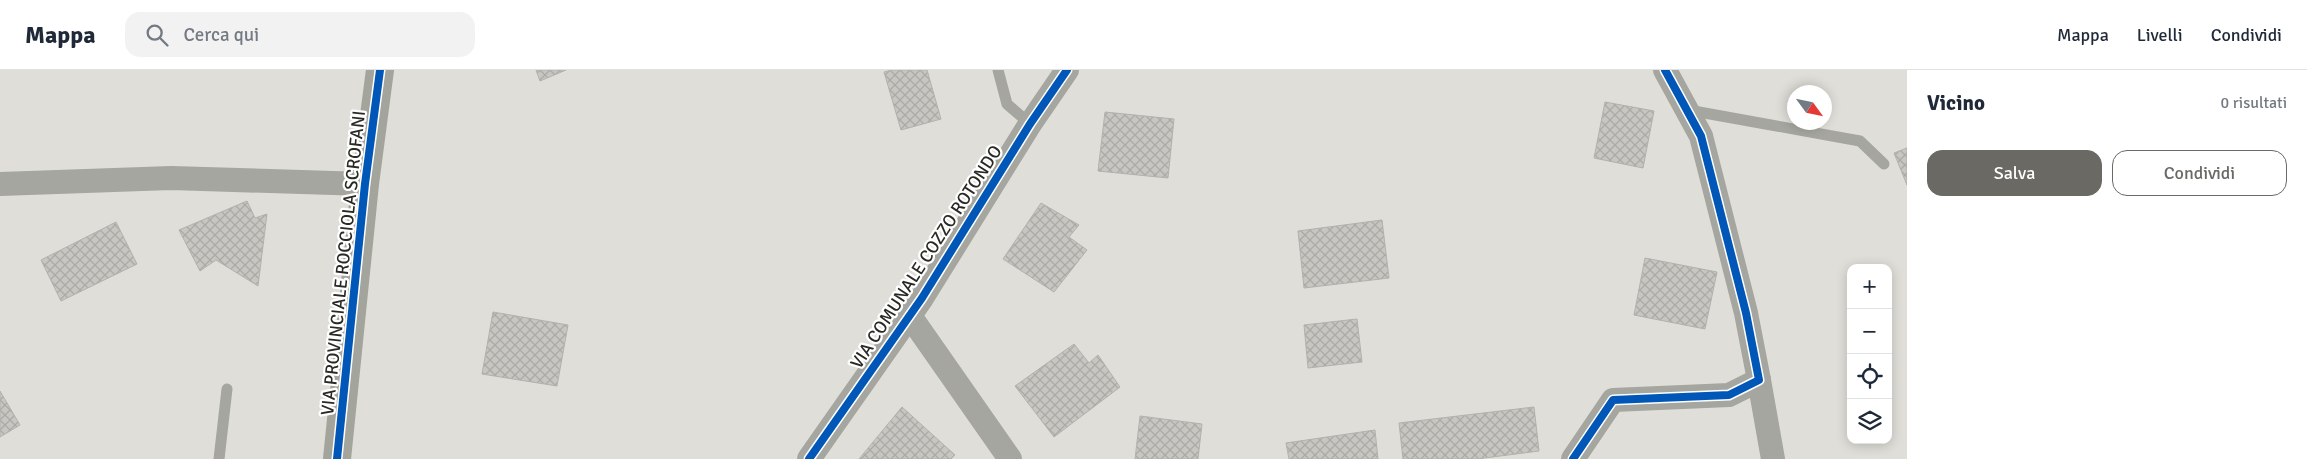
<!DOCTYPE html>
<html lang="it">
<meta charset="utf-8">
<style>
:root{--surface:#fff;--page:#f2f2f3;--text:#1f2937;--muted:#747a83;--line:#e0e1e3;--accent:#6a6964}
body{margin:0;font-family:Signika,sans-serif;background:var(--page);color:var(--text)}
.controls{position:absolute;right:15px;bottom:15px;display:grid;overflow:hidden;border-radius:10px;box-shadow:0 2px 12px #0003}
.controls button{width:45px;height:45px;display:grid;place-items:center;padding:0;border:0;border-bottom:1px solid var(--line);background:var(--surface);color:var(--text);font:25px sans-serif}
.compass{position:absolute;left:1787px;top:15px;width:45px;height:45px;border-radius:50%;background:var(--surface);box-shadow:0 2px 12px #0003;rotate:123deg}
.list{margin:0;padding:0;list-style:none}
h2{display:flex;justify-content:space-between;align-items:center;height:65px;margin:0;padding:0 20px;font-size:21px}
h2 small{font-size:16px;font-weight:400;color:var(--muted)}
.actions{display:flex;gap:10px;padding:15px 20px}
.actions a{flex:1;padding:11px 0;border:1px solid var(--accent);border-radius:15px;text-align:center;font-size:18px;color:var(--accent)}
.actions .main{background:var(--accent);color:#fff}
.icon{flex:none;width:28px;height:28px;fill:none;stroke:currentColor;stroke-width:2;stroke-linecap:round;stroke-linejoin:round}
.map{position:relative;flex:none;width:1907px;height:389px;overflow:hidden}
header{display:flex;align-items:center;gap:30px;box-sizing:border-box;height:70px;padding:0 25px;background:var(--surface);border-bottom:1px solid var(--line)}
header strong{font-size:24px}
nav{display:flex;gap:28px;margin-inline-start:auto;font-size:18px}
.search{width:350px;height:45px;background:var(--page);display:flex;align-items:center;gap:12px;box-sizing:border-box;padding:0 18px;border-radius:15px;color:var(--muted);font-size:19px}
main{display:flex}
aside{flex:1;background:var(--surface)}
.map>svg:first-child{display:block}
.building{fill:url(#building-cross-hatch);stroke:#b3b1ad}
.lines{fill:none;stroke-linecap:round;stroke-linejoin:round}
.lane{stroke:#a4a69f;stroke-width:11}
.street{stroke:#a4a69f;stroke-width:24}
.secondary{stroke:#a3a59c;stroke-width:28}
.cycleway-casing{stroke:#fff;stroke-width:11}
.cycleway{stroke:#0057b8;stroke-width:8}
.labels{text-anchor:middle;stroke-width:4.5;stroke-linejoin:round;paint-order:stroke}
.street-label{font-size:18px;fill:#2a2a25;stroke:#fff}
</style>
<header>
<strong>Mappa</strong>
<div class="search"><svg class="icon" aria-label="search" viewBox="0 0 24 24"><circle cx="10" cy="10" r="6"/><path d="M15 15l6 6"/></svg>Cerca qui</div>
<nav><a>Mappa</a><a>Livelli</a><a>Condividi</a></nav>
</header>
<main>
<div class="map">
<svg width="1907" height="389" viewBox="0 0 1907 389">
<defs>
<pattern id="building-cross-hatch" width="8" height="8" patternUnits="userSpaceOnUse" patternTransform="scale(1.25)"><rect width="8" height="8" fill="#c8c6c1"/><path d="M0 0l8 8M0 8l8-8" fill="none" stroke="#acaaa6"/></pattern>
</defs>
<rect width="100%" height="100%" fill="#e0ded8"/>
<g class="building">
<path d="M 536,0 L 566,0 L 540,11 Z"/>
<path d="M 892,0 L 927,0 L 941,49 L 901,60 L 884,2 Z"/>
<path d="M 1605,32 L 1654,41 L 1643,98 L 1594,88 Z"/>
<path d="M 1105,42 L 1174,49 L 1168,108 L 1098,101 Z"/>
<path d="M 1907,78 L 1907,115 L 1894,83 Z"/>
<path d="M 247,131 L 255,148 L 267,144 L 258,216 L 216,190 L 200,201 L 179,160 Z"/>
<path d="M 1041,133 L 1079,155 L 1069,167 L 1087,180 L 1054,222 L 1003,189 Z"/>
<path d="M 1382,150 L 1389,208 L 1304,218 L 1298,161 Z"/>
<path d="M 116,152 L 137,194 L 61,231 L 41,190 Z"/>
<path d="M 1645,188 L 1717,202 L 1705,259 L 1634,245 Z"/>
<path d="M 493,242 L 568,255 L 557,316 L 482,304 Z"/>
<path d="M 1357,249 L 1362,292 L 1308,298 L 1304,255 Z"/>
<path d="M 1074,274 L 1089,293 L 1098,285 L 1120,317 L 1054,367 L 1015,316 Z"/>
<path d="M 0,321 L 20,355 L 0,367 Z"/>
<path d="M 902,337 L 955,385 L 951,389 L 859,389 Z"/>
<path d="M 1534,337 L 1539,381 L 1477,389 L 1403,389 L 1399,353 Z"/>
<path d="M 1140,346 L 1202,354 L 1198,389 L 1135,389 Z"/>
<path d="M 1375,360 L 1378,389 L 1289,389 L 1286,373 Z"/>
</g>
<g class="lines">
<g class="lane">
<path d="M 998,0 L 1007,34 L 1030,54"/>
<path d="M 1688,40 L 1860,71 L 1884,94"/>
<path d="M 219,389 L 227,319"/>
</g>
<g class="street">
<path d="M 0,114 L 171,108 L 365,114"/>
<path d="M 910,246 L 1010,389"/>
<path d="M 1759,310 L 1773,389"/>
<path d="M 809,389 L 922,228 L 1030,54 L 1067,0"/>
<path d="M 1573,389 L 1613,330 L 1729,325 L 1759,310 L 1746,243 L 1701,66 L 1665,0"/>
</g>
<path class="secondary" d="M 337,389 L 365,114 L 380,0"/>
<defs>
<g id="cycleway">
<path d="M 337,389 L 365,114 L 380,0"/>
<path d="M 809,389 L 922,228 L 1030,54 L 1067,0"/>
<path d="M 1573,389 L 1613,330 L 1729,325 L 1759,310 L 1746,243 L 1701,66 L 1665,0"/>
</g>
</defs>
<use href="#cycleway" class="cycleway-casing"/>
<use href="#cycleway" class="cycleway"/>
</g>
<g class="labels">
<g class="street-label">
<text transform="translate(926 187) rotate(-57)" y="6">VIA COMUNALE COZZO ROTONDO</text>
<text transform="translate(343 193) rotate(-84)" y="6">VIA PROVINCIALE ROCCIOLA SCROFANI</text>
</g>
</g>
</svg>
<div class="controls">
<button>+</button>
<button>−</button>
<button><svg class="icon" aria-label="locate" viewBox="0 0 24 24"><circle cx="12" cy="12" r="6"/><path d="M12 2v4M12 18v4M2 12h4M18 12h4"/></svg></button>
<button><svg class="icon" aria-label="layers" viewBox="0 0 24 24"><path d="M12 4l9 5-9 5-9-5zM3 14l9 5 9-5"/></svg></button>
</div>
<svg class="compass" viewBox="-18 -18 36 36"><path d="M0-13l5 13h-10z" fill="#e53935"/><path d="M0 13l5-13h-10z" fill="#747a83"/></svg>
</div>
<aside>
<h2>Vicino<small>0 risultati</small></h2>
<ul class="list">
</ul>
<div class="actions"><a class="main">Salva</a><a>Condividi</a></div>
</aside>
</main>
